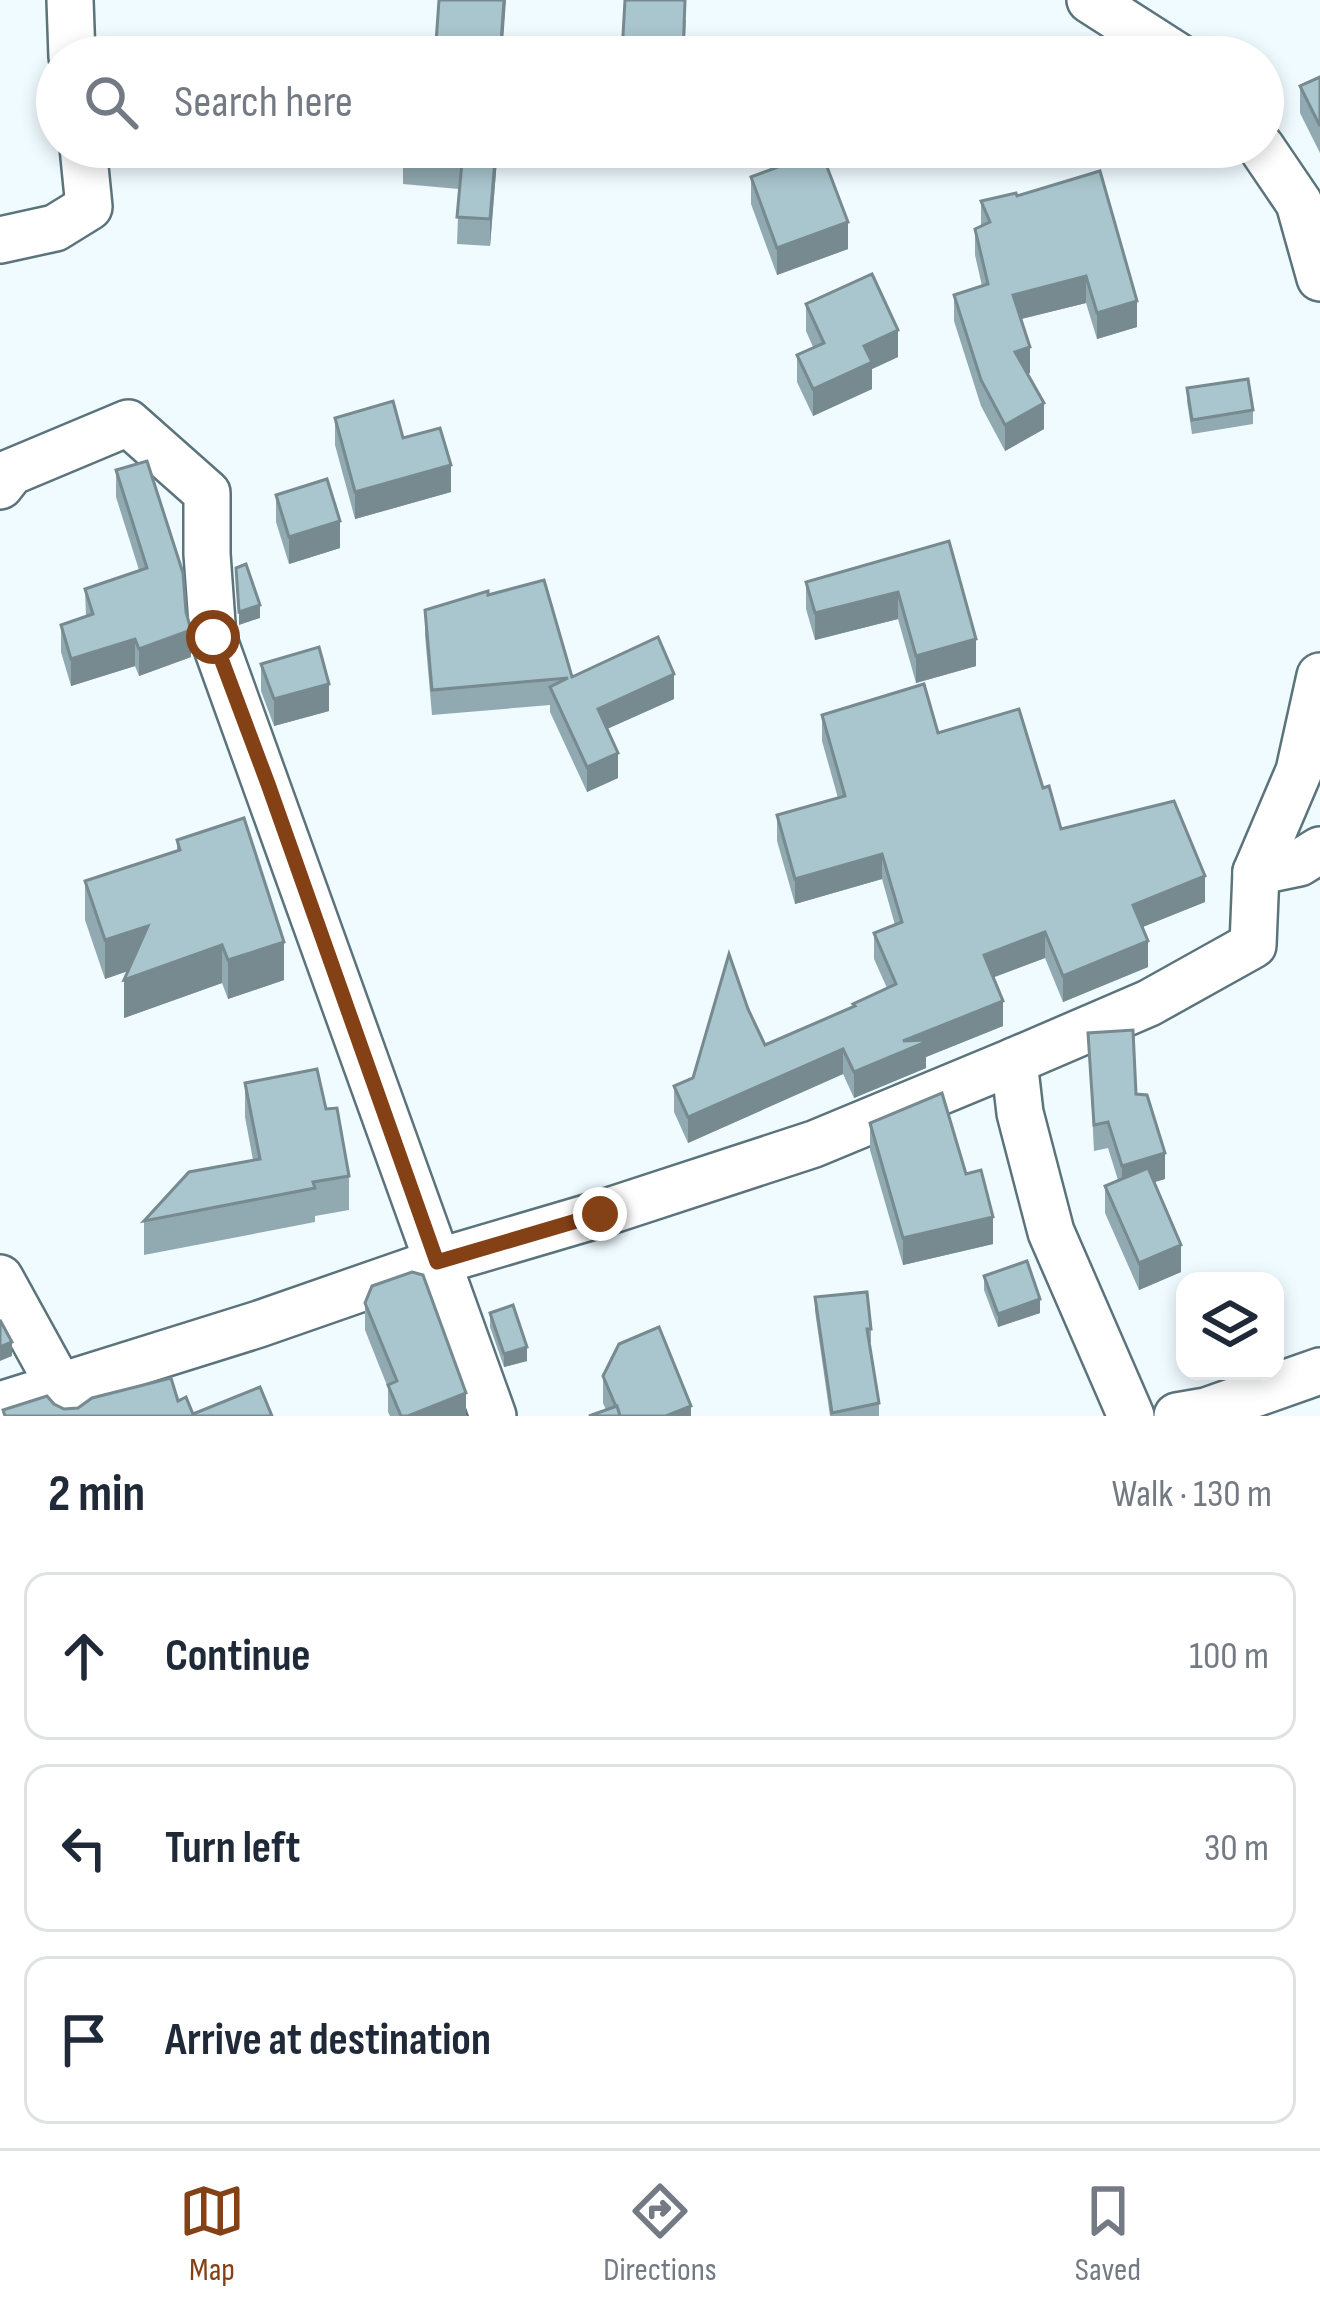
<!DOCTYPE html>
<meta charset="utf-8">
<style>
:root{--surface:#fff;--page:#f6f6f7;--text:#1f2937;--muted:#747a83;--line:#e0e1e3;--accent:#854116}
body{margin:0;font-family:"Sofia Sans Condensed",sans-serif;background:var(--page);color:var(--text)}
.controls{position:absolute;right:36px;bottom:36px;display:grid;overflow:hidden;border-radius:24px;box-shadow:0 6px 18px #0003}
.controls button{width:108px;height:108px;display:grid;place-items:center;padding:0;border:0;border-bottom:3px solid var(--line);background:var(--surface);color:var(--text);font:60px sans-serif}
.stop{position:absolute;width:36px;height:36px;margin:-27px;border:9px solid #854116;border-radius:50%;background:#fff}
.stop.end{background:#854116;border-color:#fff;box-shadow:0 3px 12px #0008}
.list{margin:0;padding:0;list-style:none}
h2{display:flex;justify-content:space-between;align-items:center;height:156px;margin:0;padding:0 48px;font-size:51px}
h2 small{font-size:39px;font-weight:400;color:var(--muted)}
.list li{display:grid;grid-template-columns:78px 1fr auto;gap:36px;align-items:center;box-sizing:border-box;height:168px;margin:0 24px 24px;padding:0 24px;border:3px solid var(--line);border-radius:24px}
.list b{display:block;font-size:45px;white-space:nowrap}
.list em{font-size:39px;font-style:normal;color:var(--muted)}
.icon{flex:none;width:66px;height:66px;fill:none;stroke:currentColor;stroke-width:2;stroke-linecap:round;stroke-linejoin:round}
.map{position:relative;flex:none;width:1320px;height:1416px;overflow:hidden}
.search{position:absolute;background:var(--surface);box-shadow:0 6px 18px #0003;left:36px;right:36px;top:36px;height:132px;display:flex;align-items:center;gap:30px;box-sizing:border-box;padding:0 42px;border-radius:66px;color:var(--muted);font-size:45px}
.sheet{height:732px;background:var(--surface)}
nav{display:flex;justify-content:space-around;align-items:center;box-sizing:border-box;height:168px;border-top:3px solid var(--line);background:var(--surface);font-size:33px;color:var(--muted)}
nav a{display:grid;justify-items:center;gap:6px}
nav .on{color:var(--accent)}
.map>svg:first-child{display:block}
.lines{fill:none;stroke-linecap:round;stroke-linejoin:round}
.minor-casing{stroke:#5b747c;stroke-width:50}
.minor{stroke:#fff;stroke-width:45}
.wall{fill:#91a9b0}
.shaded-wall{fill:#768a90}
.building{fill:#a9c5cd;stroke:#768a90;stroke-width:3}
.route{stroke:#854116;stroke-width:15}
</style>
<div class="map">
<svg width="1320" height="1416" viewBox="0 0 1320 1416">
<rect width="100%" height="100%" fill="#f0fbff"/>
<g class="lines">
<defs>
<g id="minor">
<path d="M 70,0 L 72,57"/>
<path d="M 1090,0 L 1179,57"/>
<path d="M 1261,147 L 1299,203 L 1320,278"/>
<path d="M 0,240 L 55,228 L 89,207 L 83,147"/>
<path d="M 0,486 L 11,472 L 128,423 L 207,493 L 207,554 L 213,637 L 493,1416"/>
<path d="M 1256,872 L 1299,863 L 1320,850"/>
<path d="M 0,1278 L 60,1387 L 70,1414"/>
<path d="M 0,1405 L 259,1324 L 437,1262 L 600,1214 L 814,1144 L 1014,1061"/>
<path d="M 1131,1416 L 1051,1232 L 1020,1113 L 1014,1061 L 1149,1003 L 1253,945 L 1256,872 L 1299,771 L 1320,676"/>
<path d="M 1177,1416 L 1206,1411 L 1320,1371"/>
</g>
</defs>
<use href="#minor" class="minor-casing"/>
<use href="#minor" class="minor"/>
</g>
<g class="wall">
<path d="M 625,0 L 686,20 L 684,57 L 622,57 Z"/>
<path d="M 1320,77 L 1320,153 L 1300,113 L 1300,86 Z"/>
<path d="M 498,147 L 490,246 L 457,244 L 459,189 L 403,184 L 403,157 Z"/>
<path d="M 751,177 L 848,249 L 777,275 L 751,204 Z"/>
<path d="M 1017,196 L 1137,327 L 1097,339 L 1086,303 L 1021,319 L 1030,373 L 1028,374 L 1044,429 L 1005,451 L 981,406 L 954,321 L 954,295 L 982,286 L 975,255 L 975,229 L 981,226 L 981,201 Z"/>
<path d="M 806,304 L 898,357 L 872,369 L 872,389 L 813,416 L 797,382 L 797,355 L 813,347 L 806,331 Z"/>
<path d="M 1187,388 L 1253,410 L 1253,424 L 1192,434 L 1187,401 Z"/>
<path d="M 335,418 L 403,438 L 451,492 L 355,519 L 335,445 Z"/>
<path d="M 116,470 L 191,657 L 139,676 L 135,666 L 71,686 L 61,652 L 61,625 L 86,616 L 85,589 L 139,570 L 116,497 Z"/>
<path d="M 276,495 L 340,548 L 289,564 L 276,522 Z"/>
<path d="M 949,541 L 976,666 L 916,683 L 898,619 L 815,640 L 806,609 L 806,582 Z"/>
<path d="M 488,595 L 572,677 L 674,699 L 607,729 L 618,778 L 587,792 L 550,712 L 550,705 L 432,715 L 425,635 L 425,610 Z"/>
<path d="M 261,664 L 329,711 L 274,726 L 261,691 Z"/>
<path d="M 822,715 L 938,733 L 1043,788 L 1061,829 L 1205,902 L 1142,927 L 1148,967 L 1063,1002 L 1045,958 L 993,977 L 1003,1026 L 926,1057 L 926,1068 L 854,1098 L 843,1074 L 688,1143 L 674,1112 L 674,1086 L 693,1078 L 748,1009 L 765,1045 L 853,1007 L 853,1004 L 887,988 L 874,959 L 874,933 L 895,925 L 882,879 L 795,904 L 777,841 L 777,815 L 838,798 L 822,741 Z"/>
<path d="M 177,840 L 284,980 L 228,999 L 222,983 L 124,1018 L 128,971 L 105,979 L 85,920 L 85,881 L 177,851 Z"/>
<path d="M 1088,1033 L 1136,1094 L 1165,1179 L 1154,1182 L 1181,1272 L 1139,1290 L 1105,1213 L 1105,1186 L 1118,1180 L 1108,1148 L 1094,1151 Z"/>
<path d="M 245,1083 L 326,1109 L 349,1176 L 349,1210 L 315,1216 L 315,1222 L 144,1255 L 144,1221 L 253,1160 L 245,1117 Z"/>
<path d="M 870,1123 L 993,1244 L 903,1265 L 870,1150 Z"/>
<path d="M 984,1276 L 1040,1313 L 998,1327 L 984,1290 Z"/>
<path d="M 815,1297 L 871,1329 L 871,1342 L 869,1343 L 879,1403 L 879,1416 L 830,1416 L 815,1311 Z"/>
<path d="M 365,1303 L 466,1416 L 390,1416 L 388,1412 L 388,1388 L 365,1330 Z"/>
<path d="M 490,1313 L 527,1361 L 504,1367 L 490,1327 Z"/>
<path d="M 603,1376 L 691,1416 L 606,1410 L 603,1403 Z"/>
</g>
<g class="shaded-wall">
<path d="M 504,0 L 506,0 L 502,57 L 500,57 Z"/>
<path d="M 496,147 L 498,147 L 490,246 L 490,219 Z"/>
<path d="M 848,222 L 848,249 L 777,275 L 777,248 Z"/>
<path d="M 1086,276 L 1086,303 L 1013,321 L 1013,295 Z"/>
<path d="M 1137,301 L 1137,327 L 1097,339 L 1097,313 Z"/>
<path d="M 898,330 L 898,357 L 872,369 L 872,389 L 813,416 L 813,389 L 864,346 Z"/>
<path d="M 1030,347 L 1030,373 L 1015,378 L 1015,352 Z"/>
<path d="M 1044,403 L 1044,429 L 1005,451 L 1005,425 Z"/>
<path d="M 451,465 L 451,492 L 355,519 L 355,492 Z"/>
<path d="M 340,521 L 340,548 L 289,564 L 289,537 Z"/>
<path d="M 898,592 L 898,619 L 815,640 L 815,613 Z"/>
<path d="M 260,605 L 260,618 L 239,625 L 239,612 Z"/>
<path d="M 191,630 L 191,657 L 139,676 L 139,649 Z"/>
<path d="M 135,639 L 135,666 L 71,686 L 71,659 Z"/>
<path d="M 976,639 L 976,666 L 916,683 L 916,656 Z"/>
<path d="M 674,674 L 674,699 L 598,733 L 598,709 Z"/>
<path d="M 329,684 L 329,711 L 274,726 L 274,699 Z"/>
<path d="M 618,753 L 618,778 L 587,792 L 587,767 Z"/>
<path d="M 882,854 L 882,879 L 795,904 L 795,879 Z"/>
<path d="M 1205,876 L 1205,902 L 1133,931 L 1133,905 Z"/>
<path d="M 148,926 L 148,964 L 105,979 L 105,940 Z"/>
<path d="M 1045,932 L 1045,958 L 984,981 L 984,955 Z"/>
<path d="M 1148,941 L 1148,967 L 1063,1002 L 1063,976 Z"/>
<path d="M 284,942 L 284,980 L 228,999 L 228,960 Z"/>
<path d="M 222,945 L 222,983 L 124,1018 L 124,980 Z"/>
<path d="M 1003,1001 L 1003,1026 L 926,1057 L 926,1068 L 854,1098 L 854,1072 L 903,1041 Z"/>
<path d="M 843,1049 L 843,1074 L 688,1143 L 688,1117 Z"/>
<path d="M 1165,1153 L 1165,1179 L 1122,1192 L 1122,1166 Z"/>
<path d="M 993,1217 L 993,1244 L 903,1265 L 903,1238 Z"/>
<path d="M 1181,1245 L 1181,1272 L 1139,1290 L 1139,1263 Z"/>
<path d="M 1040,1299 L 1040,1313 L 998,1327 L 998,1314 Z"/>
<path d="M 12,1342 L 12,1356 L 0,1361 L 0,1347 Z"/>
<path d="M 527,1347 L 527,1361 L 504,1367 L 504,1354 Z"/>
<path d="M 466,1393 L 466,1416 L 408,1416 Z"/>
<path d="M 691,1406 L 691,1416 L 666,1416 Z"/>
</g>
<g class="building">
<path d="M 439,0 L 504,0 L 500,57 L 435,57 Z"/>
<path d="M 625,0 L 685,0 L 683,55 L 622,53 Z"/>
<path d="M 1320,77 L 1320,126 L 1300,86 Z"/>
<path d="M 404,147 L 496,147 L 490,219 L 457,217 L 462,162 L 403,157 Z"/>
<path d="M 821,151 L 848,222 L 777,248 L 751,177 Z"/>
<path d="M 1100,171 L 1137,301 L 1097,313 L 1086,276 L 1013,295 L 1030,347 L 1015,352 L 1044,403 L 1005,425 L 981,380 L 954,295 L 988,284 L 975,229 L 990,222 L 981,201 L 1016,193 L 1017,196 Z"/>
<path d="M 872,274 L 898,330 L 864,346 L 872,362 L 813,389 L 797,355 L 824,343 L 806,304 Z"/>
<path d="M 1248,379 L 1253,410 L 1192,420 L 1187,388 Z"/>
<path d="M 393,401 L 403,438 L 440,428 L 451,465 L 355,492 L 335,418 Z"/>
<path d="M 147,461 L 183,573 L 186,612 L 191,630 L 139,649 L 135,639 L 71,659 L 61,625 L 93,614 L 85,589 L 147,568 L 116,470 Z"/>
<path d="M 327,479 L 340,521 L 289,537 L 276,495 Z"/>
<path d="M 949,541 L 976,639 L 916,656 L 898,592 L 815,613 L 806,582 Z"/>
<path d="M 246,564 L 260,605 L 239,612 L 236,568 Z"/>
<path d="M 544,580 L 572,677 L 658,637 L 674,674 L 598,709 L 618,753 L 587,767 L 550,687 L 568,678 L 432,690 L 425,610 L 488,591 L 488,595 Z"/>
<path d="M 319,647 L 329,684 L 274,699 L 261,664 Z"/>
<path d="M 924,684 L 938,733 L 1019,709 L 1043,788 L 1049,786 L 1061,829 L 1174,801 L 1205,876 L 1133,905 L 1148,941 L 1063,976 L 1045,932 L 984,955 L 1003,1001 L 903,1041 L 926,1040 L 926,1042 L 854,1072 L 843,1049 L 688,1117 L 674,1086 L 693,1078 L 729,954 L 748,1009 L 765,1045 L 855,1006 L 853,1004 L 896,984 L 874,933 L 902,922 L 882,854 L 795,879 L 777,815 L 845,796 L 822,715 Z"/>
<path d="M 244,818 L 284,942 L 228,960 L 222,945 L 124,980 L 148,926 L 105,940 L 85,881 L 180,850 L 177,840 Z"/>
<path d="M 1133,1030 L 1136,1094 L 1147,1095 L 1165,1153 L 1122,1166 L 1108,1122 L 1094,1125 L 1088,1033 Z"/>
<path d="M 317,1069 L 326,1109 L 337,1108 L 349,1176 L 313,1182 L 315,1188 L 144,1221 L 189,1172 L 260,1159 L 245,1083 Z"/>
<path d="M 942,1093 L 966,1174 L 981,1170 L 993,1217 L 903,1238 L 870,1123 Z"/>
<path d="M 1148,1168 L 1181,1245 L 1139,1263 L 1105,1186 Z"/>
<path d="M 1027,1261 L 1040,1299 L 998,1314 L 984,1276 Z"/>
<path d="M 412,1272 L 423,1275 L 466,1393 L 408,1416 L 401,1416 L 388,1385 L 397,1381 L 365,1303 L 372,1286 Z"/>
<path d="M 867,1292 L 871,1329 L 867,1329 L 879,1403 L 832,1413 L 815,1297 Z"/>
<path d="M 513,1305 L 527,1347 L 504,1354 L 490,1313 Z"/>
<path d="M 0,1320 L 12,1342 L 0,1347 Z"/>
<path d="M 659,1327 L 691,1406 L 666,1416 L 620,1416 L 603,1376 L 619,1344 Z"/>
<path d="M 171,1378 L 178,1401 L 186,1397 L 193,1414 L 260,1387 L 272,1416 L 5,1416 L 3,1410 L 47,1396 L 54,1404 L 64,1409 L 78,1408 L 92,1398 Z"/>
<path d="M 617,1406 L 620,1416 L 589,1416 Z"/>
</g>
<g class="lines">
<path class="route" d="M 213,637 L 268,784 L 437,1262 L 600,1214"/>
</g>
</svg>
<div class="controls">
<button><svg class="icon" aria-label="layers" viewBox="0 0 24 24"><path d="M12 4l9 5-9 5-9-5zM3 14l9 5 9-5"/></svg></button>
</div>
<div class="stop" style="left:213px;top:637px"></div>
<div class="stop end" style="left:600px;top:1214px"></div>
<div class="search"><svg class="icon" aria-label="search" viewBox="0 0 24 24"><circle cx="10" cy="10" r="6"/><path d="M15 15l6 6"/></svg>Search here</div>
</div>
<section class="sheet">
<h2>2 min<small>Walk · 130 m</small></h2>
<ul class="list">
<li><svg class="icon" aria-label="ahead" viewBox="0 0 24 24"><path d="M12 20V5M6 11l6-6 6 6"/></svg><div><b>Continue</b></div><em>100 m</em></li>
<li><svg class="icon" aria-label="left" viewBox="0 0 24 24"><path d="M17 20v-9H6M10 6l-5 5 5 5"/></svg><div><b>Turn left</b></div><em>30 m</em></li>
<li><svg class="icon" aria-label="arrive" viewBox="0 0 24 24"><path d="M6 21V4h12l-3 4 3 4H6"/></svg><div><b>Arrive at destination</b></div></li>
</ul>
</section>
<nav>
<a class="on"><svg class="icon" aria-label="map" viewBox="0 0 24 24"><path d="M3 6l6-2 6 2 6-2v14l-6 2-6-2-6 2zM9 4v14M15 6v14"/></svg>Map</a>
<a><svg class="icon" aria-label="directions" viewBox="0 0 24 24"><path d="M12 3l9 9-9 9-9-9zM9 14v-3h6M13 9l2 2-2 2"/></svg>Directions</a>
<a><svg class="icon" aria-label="saved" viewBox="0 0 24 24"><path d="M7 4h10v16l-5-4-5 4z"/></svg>Saved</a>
</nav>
